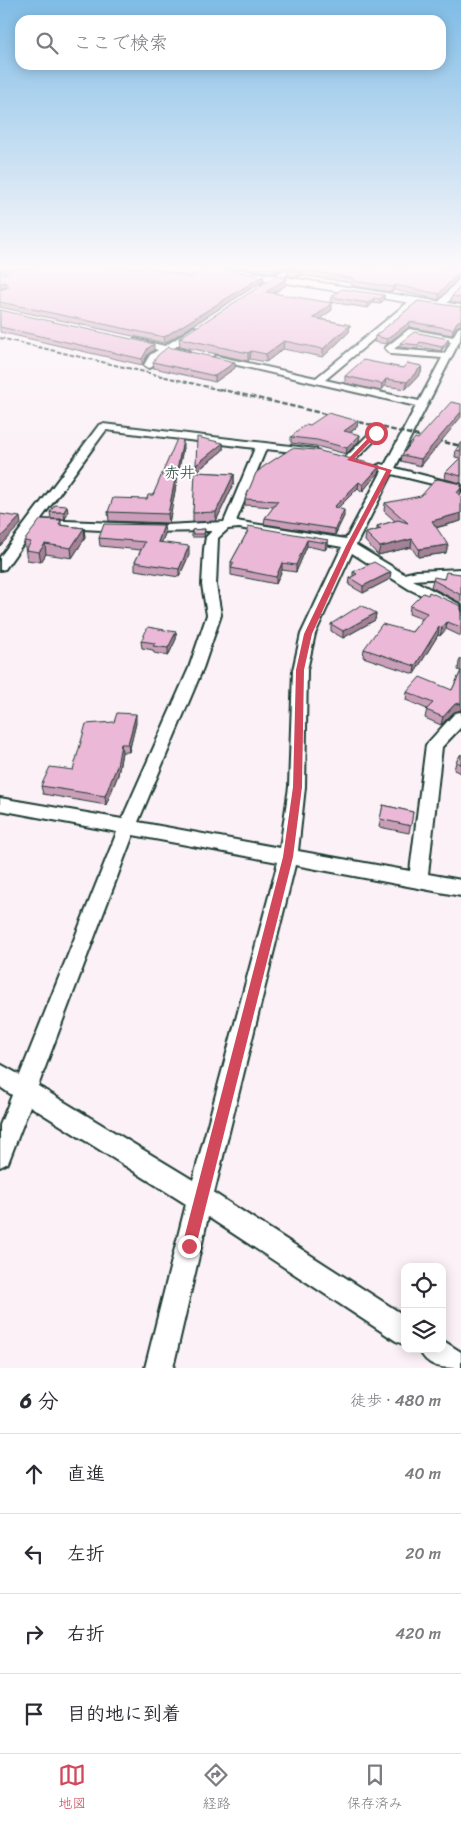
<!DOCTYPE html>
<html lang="ja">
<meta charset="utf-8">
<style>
:root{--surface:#fff;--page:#f7f7f7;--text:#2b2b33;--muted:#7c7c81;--line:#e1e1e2;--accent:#d1495b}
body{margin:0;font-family:Sriracha,"Klee One",sans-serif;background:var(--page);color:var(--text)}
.controls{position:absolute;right:15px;bottom:15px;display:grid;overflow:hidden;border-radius:10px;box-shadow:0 2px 12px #0003}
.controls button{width:45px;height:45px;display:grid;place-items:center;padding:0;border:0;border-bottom:1px solid var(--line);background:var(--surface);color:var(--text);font:25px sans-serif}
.stop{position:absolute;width:15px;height:15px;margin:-11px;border:4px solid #d1495b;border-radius:50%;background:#fff}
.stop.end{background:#d1495b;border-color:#fff;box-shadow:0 1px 5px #0008}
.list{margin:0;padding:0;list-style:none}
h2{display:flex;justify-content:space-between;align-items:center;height:65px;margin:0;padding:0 20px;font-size:21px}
h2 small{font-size:16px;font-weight:400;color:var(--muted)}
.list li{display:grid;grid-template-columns:32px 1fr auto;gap:15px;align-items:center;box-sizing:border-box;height:80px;padding:0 20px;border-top:1px solid var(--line)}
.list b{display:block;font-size:19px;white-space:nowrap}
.list em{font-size:16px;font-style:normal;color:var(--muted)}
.icon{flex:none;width:28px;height:28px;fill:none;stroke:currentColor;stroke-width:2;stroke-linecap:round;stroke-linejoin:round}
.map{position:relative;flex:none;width:461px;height:1368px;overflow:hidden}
.search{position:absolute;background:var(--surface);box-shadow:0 2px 12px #0003;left:15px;right:15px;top:15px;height:55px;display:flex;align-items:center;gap:12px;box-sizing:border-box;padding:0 18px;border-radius:15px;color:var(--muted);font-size:19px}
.sheet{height:385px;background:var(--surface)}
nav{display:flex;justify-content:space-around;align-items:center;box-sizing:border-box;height:70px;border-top:1px solid var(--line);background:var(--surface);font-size:14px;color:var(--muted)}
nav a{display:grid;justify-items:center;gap:2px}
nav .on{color:var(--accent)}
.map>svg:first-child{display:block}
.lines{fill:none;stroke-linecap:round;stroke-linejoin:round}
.minor-casing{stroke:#1f3d34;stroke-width:4}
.major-casing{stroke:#1f3d34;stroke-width:3}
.minor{fill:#fff;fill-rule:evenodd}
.major{fill:#fff;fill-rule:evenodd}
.rail-far1{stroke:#1f3d34;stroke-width:2;stroke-dasharray:4.5 2;stroke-linecap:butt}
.rail{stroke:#1f3d34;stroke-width:2.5;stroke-dasharray:5.5 2.5;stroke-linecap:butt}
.wall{fill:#ca9eb9;stroke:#1f3d34}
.shaded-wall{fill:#a48196;stroke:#1f3d34}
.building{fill:#ebb8d7;stroke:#1f3d34}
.route{fill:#d1495b}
.labels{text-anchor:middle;stroke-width:4;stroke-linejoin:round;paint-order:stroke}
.far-neighbourhood-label{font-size:16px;fill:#1f3d34;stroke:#fff}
</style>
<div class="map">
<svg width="461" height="1368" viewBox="0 0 461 1368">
<rect width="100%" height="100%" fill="#fbf1f7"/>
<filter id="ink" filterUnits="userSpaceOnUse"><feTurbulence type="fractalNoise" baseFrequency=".02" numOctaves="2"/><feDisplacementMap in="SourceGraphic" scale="10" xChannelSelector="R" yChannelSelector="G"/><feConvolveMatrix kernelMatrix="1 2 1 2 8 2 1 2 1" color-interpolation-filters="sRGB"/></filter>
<g filter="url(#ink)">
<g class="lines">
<defs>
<g id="minor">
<path d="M 287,268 L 296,268 L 268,288 L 262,288 L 262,284 Z"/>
<path d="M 458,280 L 461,280 L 461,287 L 444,307 L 438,307 L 438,303 Z"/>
<path d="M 412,299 L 419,301 L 325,380 L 419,401 L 442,358 L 391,354 L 385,348 L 409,329 L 453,337 L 458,328 L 461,327 L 460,340 L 395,468 L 461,485 L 461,491 L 392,474 L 356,545 L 404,574 L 417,571 L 461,569 L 461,577 L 413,580 L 461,605 L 461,614 L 409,589 L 352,553 L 315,634 L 307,670 L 305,787 L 298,851 L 410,871 L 426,745 L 455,713 L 461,712 L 461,727 L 442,747 L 428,874 L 461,880 L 461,896 L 295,865 L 214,1193 L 405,1316 L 405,1345 L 396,1341 L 208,1217 L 173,1368 L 145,1368 L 186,1204 L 30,1106 L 8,1163 L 0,1167 L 0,1125 L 12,1095 L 0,1087 L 0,1064 L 20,1075 L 117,832 L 0,810 L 0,798 L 122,819 L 189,668 L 207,615 L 202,585 L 204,549 L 206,537 L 212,531 L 141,532 L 42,527 L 37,524 L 5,569 L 0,570 L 0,557 L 99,425 L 103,424 L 316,449 L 317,451 L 312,454 L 266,449 L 236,521 L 346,539 L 382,471 L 374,467 L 380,464 L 385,465 L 416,406 L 211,359 L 216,356 L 316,378 ZM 413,334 L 451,342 L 445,353 L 394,349 ZM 106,430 L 255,448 L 224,522 L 166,525 L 40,520 ZM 239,528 L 342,547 L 301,634 L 293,670 L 289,787 L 280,848 L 138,822 L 203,668 L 221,615 L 216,585 L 218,538 L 228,529 ZM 133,835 L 278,862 L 193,1180 L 38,1086 Z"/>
<path d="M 194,327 L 201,329 L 174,348 L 189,351 L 189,355 L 167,352 L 157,359 L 152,367 L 149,368 L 144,365 L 150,355 L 158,350 L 131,342 L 135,339 L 165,346 Z"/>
<path d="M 376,430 L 381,433 L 380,435 L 353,462 L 345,462 L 345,458 L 372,431 Z"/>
<path d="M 442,1340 L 461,1352 L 461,1368 C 442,1368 427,1368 419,1349 L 442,1349 Z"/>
</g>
<path id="major" d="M 206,268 L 229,268 L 461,305 L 461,311 L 211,271 Z"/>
</defs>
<use href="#minor" class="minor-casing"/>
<use href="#major" class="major-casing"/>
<use href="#minor" class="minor"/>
<use href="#major" class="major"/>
<path class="rail-far1" d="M 0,338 L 225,391"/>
<path class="rail" d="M 219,389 L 461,446"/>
</g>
<g class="wall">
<path d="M 234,268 L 283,268 L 275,273 Z"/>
<path d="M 292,268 L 461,268 L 461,279 L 457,279 L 439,300 L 394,290 L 392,292 L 352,286 L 352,283 L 322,278 L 302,275 L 298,277 L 288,276 L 288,270 Z"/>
<path d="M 0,275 L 191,277 L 263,276 L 263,281 L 165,343 L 0,307 L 0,290 L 6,288 Z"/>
<path d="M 286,285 L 274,293 L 332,310 L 320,319 L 350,325 L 349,332 L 323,357 L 283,349 L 266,362 L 250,359 L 248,361 L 180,346 L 179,338 Z"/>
<path d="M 461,286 L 461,304 L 451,302 L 452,296 Z"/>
<path d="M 384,295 L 384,300 L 380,304 L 373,303 L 368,308 L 330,302 L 331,297 Z"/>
<path d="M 418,301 L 456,327 L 452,335 L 409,327 L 387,344 L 374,342 L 375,336 Z"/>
<path d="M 0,310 L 154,350 L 148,354 L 142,365 L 0,332 Z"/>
<path d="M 449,339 L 448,343 L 441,351 L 419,347 L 417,349 L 400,347 L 400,343 Z"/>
<path d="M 153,362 L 235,368 L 215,382 L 154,368 Z"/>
<path d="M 422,366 L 421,373 L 406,389 L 385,386 L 381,391 L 345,383 L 345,376 Z"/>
<path d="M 461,404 L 421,466 L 401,461 L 402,455 L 418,439 Z"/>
<path d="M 358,421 L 357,427 L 350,433 L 360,435 L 359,441 L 346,454 L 316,446 L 291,443 L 291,437 L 310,425 Z"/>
<path d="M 461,442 L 461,483 L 445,479 L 446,472 L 460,458 L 455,457 L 456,450 Z"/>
<path d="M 223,443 L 223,450 L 196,472 L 234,474 L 234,483 L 216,521 L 193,522 L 193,513 L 196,472 Z"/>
<path d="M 183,448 L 169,523 L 109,521 L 108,512 L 147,499 L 153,495 Z"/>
<path d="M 380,466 L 379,472 L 362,492 L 358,488 L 338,508 L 344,516 L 335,535 L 264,524 L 265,518 L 274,507 L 245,505 L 245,499 Z"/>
<path d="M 461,494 L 460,495 L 461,496 L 461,521 L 436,528 L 446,553 L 418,557 L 411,547 L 378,555 L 365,541 L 366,533 L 377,530 L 377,526 L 395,521 L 384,511 L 385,503 Z"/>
<path d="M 50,512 L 68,512 L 65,519 L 51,519 Z"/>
<path d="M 61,520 L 61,525 L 84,528 L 85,538 L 72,558 L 46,554 L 41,562 L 27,560 L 24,541 Z"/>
<path d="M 205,529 L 204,537 L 192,537 L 192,530 Z"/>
<path d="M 248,531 L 328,540 L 328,546 L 325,550 L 307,546 L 296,572 L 282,570 L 276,584 L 231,575 L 231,562 Z"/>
<path d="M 165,534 L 161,543 L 189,555 L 179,577 L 135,570 L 135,562 L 141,550 L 100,546 L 99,538 Z"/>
<path d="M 353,572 L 390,579 L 363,593 L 349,585 L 350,578 L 353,576 Z"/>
<path d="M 461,574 L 461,603 L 431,587 L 433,580 L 444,579 Z"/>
<path d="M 410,606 L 461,606 L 461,636 L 446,629 L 440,636 L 438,635 L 414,674 L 363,657 L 364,649 L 412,632 L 422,619 L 409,614 Z"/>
<path d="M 376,613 L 375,620 L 343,638 L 331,631 L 331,624 Z"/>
<path d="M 176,632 L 176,639 L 168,656 L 154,653 L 153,650 L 142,648 L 141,641 Z"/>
<path d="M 461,658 L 461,711 L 454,712 L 441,725 L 425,718 L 427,709 L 406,700 L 407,692 L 452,690 L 461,671 L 458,670 L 459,662 Z"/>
<path d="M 136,723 L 129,752 L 122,752 L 118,775 L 106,805 L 43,794 L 41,786 L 73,770 Z"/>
<path d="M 461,754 L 461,773 L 454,770 L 456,762 Z"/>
<path d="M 383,805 L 413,812 L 409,833 L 379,827 Z"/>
</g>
<g class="shaded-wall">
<path d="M 0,268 L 11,268 L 0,273 Z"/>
<path d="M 275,268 L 283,268 L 275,273 Z"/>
<path d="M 302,270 L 302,275 L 298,277 L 298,272 Z"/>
<path d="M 457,274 L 457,279 L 439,300 L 439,294 Z"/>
<path d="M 263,276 L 263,281 L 165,343 L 164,337 Z"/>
<path d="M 287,278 L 286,285 L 265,299 L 266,292 Z"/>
<path d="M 5,282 L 6,287 L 0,289 L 0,283 Z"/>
<path d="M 395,285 L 394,290 L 392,292 L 393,287 Z"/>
<path d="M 384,295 L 384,300 L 380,304 L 380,299 Z"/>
<path d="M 374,298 L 373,303 L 368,308 L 368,303 Z"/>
<path d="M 332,303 L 332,310 L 312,325 L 313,318 Z"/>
<path d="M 461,320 L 461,325 L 456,327 L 452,335 L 453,329 L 457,322 Z"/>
<path d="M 410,322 L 409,327 L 387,344 L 387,339 Z"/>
<path d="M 350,325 L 349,332 L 323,357 L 323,349 Z"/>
<path d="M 449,339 L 448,343 L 441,351 L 442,347 Z"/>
<path d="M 284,341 L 283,349 L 266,362 L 266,354 Z"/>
<path d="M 154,344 L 154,350 L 148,354 L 142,365 L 142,359 L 148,348 Z"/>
<path d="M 251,351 L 250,359 L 248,361 L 248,353 Z"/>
<path d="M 235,362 L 235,368 L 215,382 L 215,376 Z"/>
<path d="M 422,366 L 421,373 L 406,389 L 407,382 Z"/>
<path d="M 386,379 L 385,386 L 381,391 L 382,384 Z"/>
<path d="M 461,412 L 461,417 L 421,466 L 421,459 Z"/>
<path d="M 358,421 L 357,427 L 343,438 L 344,431 Z"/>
<path d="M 360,435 L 359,441 L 346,454 L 347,448 Z"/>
<path d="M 183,440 L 183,448 L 169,523 L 168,514 Z"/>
<path d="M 223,443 L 223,450 L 196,472 L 196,465 Z"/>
<path d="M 380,466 L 379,472 L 362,492 L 363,485 Z"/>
<path d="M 234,474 L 234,483 L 216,521 L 216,512 Z"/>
<path d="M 359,482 L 358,488 L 333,513 L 334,507 Z"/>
<path d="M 461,488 L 461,494 L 456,501 L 457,493 Z"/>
<path d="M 67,506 L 68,512 L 65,519 L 64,512 Z"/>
<path d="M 344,510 L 344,516 L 335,535 L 335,529 Z"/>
<path d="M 461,513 L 461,521 L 430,529 L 432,521 Z"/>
<path d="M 20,517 L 21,524 L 0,546 L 0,538 Z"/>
<path d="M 164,525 L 165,534 L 158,551 L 158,542 Z"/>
<path d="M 84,528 L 85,538 L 72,558 L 71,548 Z"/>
<path d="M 412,539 L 411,547 L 378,555 L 380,547 Z"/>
<path d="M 307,540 L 307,546 L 296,572 L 296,565 Z"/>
<path d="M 328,540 L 328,546 L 325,550 L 326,543 Z"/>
<path d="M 45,544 L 46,554 L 41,562 L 39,552 Z"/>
<path d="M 448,545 L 446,553 L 418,557 L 419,549 Z"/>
<path d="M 189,546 L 189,555 L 179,577 L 179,569 Z"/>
<path d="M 282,563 L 282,570 L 276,584 L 276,577 Z"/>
<path d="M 391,572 L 390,579 L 363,593 L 363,586 Z"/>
<path d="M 376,613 L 375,620 L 343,638 L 343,631 Z"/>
<path d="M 447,622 L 446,629 L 440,636 L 442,628 Z"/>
<path d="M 439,627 L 438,635 L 414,674 L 415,666 Z"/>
<path d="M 176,632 L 176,639 L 168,656 L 168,648 Z"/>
<path d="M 461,703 L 461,710 L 454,712 L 441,725 L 443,717 L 455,704 Z"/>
<path d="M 136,714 L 136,723 L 129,752 L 128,744 Z"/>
<path d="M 121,744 L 122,752 L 118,775 L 106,805 L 105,796 Z"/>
</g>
<g class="building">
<path d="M 18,268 L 148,268 L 191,277 L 206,268 L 217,268 L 263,276 L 164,337 L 0,302 L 0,290 L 10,287 L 5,282 L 0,283 L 0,275 Z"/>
<path d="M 292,268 L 461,268 L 461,274 L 457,274 L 439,294 L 395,285 L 393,287 L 353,281 L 355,279 L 322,273 L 302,270 L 298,272 L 288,270 Z"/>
<path d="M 276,276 L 287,278 L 266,292 L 332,303 L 313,318 L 350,325 L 323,349 L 284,341 L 266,354 L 251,351 L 248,353 L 179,338 Z"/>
<path d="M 461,286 L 461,298 L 452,296 Z"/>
<path d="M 342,289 L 384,295 L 380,299 L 374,298 L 368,303 L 331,297 Z"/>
<path d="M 418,301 L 461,307 L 461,320 L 457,322 L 453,329 L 410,322 L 387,339 L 375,336 Z"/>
<path d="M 0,310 L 154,344 L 148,348 L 142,359 L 0,327 Z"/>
<path d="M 414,332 L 449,339 L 442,347 L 420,342 L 418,345 L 400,343 Z"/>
<path d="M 168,347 L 235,362 L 215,376 L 153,362 L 158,355 Z"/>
<path d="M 363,360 L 403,368 L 407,363 L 422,366 L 407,382 L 386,379 L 382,384 L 345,376 Z"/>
<path d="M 451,402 L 461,404 L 461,412 L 421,459 L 402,455 L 415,438 L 418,439 Z"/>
<path d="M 328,413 L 358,421 L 344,431 L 360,435 L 347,448 L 317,440 L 291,437 L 306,424 L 310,425 Z"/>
<path d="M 197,437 L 223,443 L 196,465 Z"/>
<path d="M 177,439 L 183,440 L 168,514 L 108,512 L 113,498 L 147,499 L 148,495 L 153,495 Z"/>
<path d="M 461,442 L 461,451 L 456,450 Z"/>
<path d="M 292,448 L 316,450 L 380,466 L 363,485 L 359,482 L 334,507 L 344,510 L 335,529 L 265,518 L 278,501 L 245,499 L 256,473 L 263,467 Z"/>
<path d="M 461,457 L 461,476 L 446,472 Z"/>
<path d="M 195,472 L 234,474 L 216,512 L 193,513 Z"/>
<path d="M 438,479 L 461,484 L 461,488 L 457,493 L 461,496 L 461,513 L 432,521 L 448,545 L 419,549 L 412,539 L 380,547 L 366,533 L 381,529 L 377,526 L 398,520 L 408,523 L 385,503 L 421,496 L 435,480 Z"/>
<path d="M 55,505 L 67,506 L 64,512 L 50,512 Z"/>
<path d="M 0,514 L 20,517 L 0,538 Z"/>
<path d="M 41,519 L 61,520 L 59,525 L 84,528 L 71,548 L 45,544 L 39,552 L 26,550 L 31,542 L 24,541 Z"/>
<path d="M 104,524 L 164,525 L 158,542 L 189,546 L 179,569 L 135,562 L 145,542 L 99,538 Z"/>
<path d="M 248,526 L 328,540 L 326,543 L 307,540 L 296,565 L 282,563 L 276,577 L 231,568 L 234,563 L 231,562 L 248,531 Z"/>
<path d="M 205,529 L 204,534 L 192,534 L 192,530 Z"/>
<path d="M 374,562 L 391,572 L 363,586 L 350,578 L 357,574 L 353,572 Z"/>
<path d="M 446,572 L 461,574 L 461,595 L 433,580 L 434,577 L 444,579 Z"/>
<path d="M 429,592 L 461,606 L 461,627 L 447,622 L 442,628 L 439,627 L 415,666 L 364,649 L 382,624 L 412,632 L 427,613 L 410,606 L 423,593 L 428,595 Z"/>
<path d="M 361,605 L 376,613 L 343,631 L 331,624 Z"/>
<path d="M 148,627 L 176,632 L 168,648 L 153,646 L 155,643 L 141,641 Z"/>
<path d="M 461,671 L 461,703 L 455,704 L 443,717 L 426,710 L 433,703 L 407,692 L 420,677 L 452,690 Z"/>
<path d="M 117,713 L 136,714 L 128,744 L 121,744 L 117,766 L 105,796 L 41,786 L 50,767 L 73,770 L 86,724 L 114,722 Z"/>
<path d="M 461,754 L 461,764 L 456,762 Z"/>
<path d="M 383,805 L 413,812 L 411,826 L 380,819 Z"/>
</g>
</g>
<linearGradient id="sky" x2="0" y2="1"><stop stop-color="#7fbce6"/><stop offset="0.58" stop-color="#fdf9fb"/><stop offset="1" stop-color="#fdf9fb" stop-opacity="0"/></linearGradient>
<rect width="461" height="460" fill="url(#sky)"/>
<path class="route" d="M 374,432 L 379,433 L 354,459 L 392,470 L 352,546 L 312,634 L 304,670 L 302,787 L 293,857 L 196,1246 L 194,1250 L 189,1252 L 184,1250 L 182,1246 L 283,857 L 293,787 L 296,670 L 304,634 L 346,546 L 386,471 L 347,460 Z"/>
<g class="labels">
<g class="far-neighbourhood-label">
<text x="180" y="478">赤井</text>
</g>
</g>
</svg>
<div class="controls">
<button><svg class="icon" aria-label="locate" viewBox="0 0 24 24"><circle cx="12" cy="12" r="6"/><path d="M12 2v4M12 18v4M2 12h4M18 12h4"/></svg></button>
<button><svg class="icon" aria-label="layers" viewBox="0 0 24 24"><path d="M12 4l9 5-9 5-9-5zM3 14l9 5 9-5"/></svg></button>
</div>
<div class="stop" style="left:376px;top:433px"></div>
<div class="stop end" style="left:189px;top:1246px"></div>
<div class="search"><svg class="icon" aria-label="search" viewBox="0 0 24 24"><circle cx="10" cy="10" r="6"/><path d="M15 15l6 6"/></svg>ここで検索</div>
</div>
<section class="sheet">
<h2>6 分<small>徒歩 · 480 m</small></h2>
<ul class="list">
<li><svg class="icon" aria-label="ahead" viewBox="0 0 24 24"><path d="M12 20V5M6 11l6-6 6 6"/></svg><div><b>直進</b></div><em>40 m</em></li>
<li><svg class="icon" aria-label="left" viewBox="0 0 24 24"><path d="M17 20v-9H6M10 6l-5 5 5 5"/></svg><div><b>左折</b></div><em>20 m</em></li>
<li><svg class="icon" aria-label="right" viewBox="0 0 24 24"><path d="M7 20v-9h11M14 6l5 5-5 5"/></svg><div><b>右折</b></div><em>420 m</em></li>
<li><svg class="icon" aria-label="arrive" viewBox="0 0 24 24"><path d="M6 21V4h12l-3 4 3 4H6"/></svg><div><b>目的地に到着</b></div></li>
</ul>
</section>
<nav>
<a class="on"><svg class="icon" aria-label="map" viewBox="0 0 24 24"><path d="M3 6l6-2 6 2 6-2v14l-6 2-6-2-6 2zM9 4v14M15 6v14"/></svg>地図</a>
<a><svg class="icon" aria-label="directions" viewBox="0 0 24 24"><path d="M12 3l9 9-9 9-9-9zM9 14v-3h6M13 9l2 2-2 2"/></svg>経路</a>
<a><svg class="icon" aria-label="saved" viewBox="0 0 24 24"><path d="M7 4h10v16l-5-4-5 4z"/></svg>保存済み</a>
</nav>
